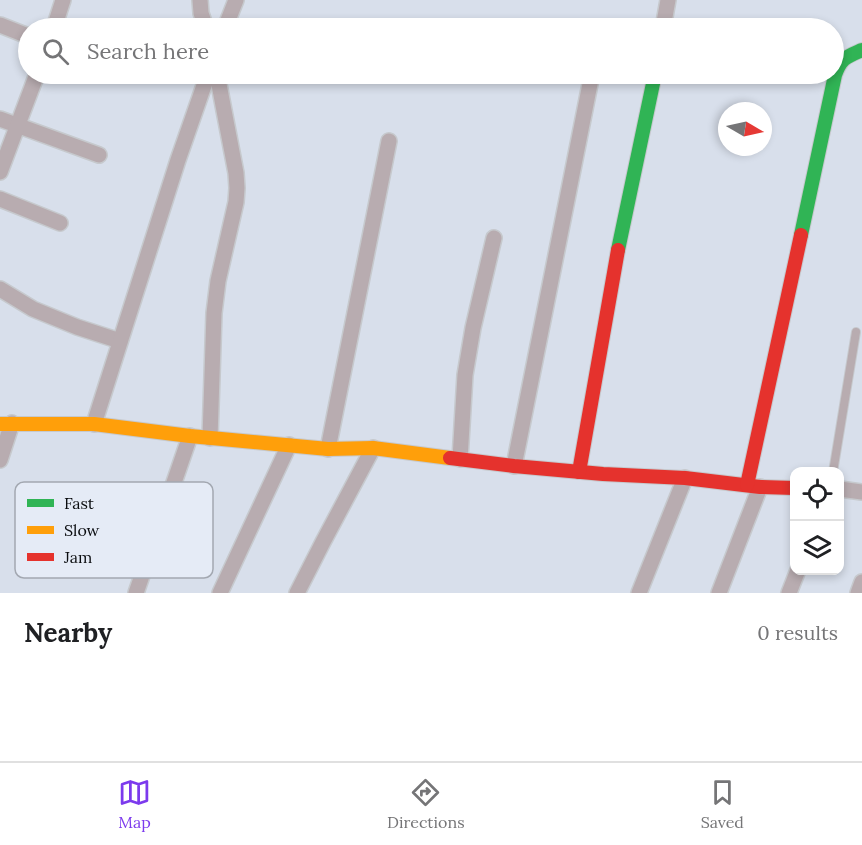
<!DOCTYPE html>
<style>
:root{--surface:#fff;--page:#f6f6f6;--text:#202124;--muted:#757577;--line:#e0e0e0;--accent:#7c3aed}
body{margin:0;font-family:Lora,serif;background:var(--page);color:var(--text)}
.controls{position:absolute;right:18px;bottom:18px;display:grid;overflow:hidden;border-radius:12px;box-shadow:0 3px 9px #0003}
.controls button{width:54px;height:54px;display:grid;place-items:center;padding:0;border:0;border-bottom:2px solid var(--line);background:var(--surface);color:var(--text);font:30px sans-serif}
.compass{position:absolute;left:718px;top:102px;width:54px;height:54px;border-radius:50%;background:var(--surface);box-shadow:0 3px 9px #0003;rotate:99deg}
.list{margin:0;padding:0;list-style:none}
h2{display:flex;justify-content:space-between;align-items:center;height:78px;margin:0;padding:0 24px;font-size:26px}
h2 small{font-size:20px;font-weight:400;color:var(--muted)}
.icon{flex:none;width:33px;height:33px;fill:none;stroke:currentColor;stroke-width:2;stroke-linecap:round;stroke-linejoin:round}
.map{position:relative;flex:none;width:862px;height:593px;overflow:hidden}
.search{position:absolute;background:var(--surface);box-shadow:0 3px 9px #0003;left:18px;right:18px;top:18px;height:66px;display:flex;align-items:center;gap:15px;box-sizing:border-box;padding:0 21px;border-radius:33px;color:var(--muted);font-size:22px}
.sheet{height:168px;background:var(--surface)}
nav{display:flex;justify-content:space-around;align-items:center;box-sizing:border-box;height:84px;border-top:2px solid var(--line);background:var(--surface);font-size:16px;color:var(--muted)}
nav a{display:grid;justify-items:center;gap:3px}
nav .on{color:var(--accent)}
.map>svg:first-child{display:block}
.built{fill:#d8dfeb;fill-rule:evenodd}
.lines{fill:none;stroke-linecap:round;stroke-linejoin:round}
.lane-casing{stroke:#c6c9cd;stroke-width:10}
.street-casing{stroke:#c6c9cd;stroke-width:18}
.fast-casing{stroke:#c6c9cd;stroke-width:16}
.slow-casing{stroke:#c6c9cd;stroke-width:16}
.jam-casing{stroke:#c6c9cd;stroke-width:16}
.lane{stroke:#b8acb0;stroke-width:8}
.street{stroke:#b8acb0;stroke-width:15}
.fast{stroke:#30b455;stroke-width:14}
.slow{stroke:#ff9f0a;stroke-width:14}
.jam{stroke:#e5322d;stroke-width:14}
.key{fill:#e5ebf6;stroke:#a3a8b1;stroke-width:1.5}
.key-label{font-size:16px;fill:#0a0c0f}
</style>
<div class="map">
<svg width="862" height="593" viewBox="0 0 862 593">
<rect width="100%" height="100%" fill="#e9ecf2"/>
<path class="built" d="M 0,0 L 862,0 L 862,593 L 0,593 ZM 28,28 L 834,28 L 834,74 L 28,74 ZM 727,111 L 763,111 L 763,147 L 727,147 ZM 794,472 L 840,472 L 840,570 L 794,570 Z"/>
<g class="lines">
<defs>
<path id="lane" d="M 833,472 L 856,332"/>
<g id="street">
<path d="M 200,0 L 201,13 L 206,28"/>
<path d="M 0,25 L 28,36"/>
<path d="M 54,28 L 63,0"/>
<path d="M 225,28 L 236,0"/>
<path d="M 663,28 L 668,0"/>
<path d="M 0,119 L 99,155"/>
<path d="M 0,172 L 37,74"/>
<path d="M 0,199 L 60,223"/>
<path d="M 0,289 L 33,309 L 77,327 L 120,341"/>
<path d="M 94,424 L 178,160 L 208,74"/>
<path d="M 210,438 L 214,313 L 218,281 L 236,202 L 237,188 L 236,173 L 217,74"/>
<path d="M 328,449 L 389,141"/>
<path d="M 460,459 L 465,375 L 473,328 L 494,238"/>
<path d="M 0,460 L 12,423"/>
<path d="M 514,466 L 592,74"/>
<path d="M 840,489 L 862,492"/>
<path d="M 136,593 L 190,436"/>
<path d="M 220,593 L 289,445"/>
<path d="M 297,593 L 323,542 L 373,448"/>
<path d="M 639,593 L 685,478"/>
<path d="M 719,593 L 760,487"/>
<path d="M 789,593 L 798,570"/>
<path d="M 858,593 L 862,582"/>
</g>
<g id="fast">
<path d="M 801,235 L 835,75 C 841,58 846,57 862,50"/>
<path d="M 618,250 L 655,74"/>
</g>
<path id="slow" d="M 0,424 L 94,424 L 190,436 L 328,449 L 373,448 L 450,458"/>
<g id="jam">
<path d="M 450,458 L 514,466 L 603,474 L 685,478 L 760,487 L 794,488"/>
<path d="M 579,472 L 618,250"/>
<path d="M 747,485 L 801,235"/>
</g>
</defs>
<use href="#lane" class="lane-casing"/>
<use href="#street" class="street-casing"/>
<use href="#fast" class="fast-casing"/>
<use href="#slow" class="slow-casing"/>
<use href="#jam" class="jam-casing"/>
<use href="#lane" class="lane"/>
<use href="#street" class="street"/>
<use href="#fast" class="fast"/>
<use href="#slow" class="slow"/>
<use href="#jam" class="jam"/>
</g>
<rect x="15" y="482" width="198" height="96" rx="9" class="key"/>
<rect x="27" y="499" width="27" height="8" fill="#30b455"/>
<rect x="27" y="526" width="27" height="8" fill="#ff9f0a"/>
<rect x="27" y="553" width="27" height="8" fill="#e5322d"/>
<g class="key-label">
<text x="64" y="509">Fast</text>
<text x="64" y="536">Slow</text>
<text x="64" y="563">Jam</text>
</g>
</svg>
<div class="controls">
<button><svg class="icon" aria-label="locate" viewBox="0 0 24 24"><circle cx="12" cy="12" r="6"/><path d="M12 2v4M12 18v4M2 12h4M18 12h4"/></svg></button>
<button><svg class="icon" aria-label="layers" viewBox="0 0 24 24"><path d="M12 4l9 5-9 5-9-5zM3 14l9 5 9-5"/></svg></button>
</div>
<svg class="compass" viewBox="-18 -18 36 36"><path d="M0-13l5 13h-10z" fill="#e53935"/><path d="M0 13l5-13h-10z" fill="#757577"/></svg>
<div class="search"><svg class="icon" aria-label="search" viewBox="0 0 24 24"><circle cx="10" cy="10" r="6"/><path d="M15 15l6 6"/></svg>Search here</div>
</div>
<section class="sheet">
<h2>Nearby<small>0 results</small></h2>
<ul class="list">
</ul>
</section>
<nav>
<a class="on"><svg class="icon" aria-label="map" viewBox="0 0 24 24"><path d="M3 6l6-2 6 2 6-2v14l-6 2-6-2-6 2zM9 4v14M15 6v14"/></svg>Map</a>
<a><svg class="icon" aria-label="directions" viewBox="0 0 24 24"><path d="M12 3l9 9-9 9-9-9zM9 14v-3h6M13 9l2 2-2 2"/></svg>Directions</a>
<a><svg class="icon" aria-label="saved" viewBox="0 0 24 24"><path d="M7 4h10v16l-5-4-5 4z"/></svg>Saved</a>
</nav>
